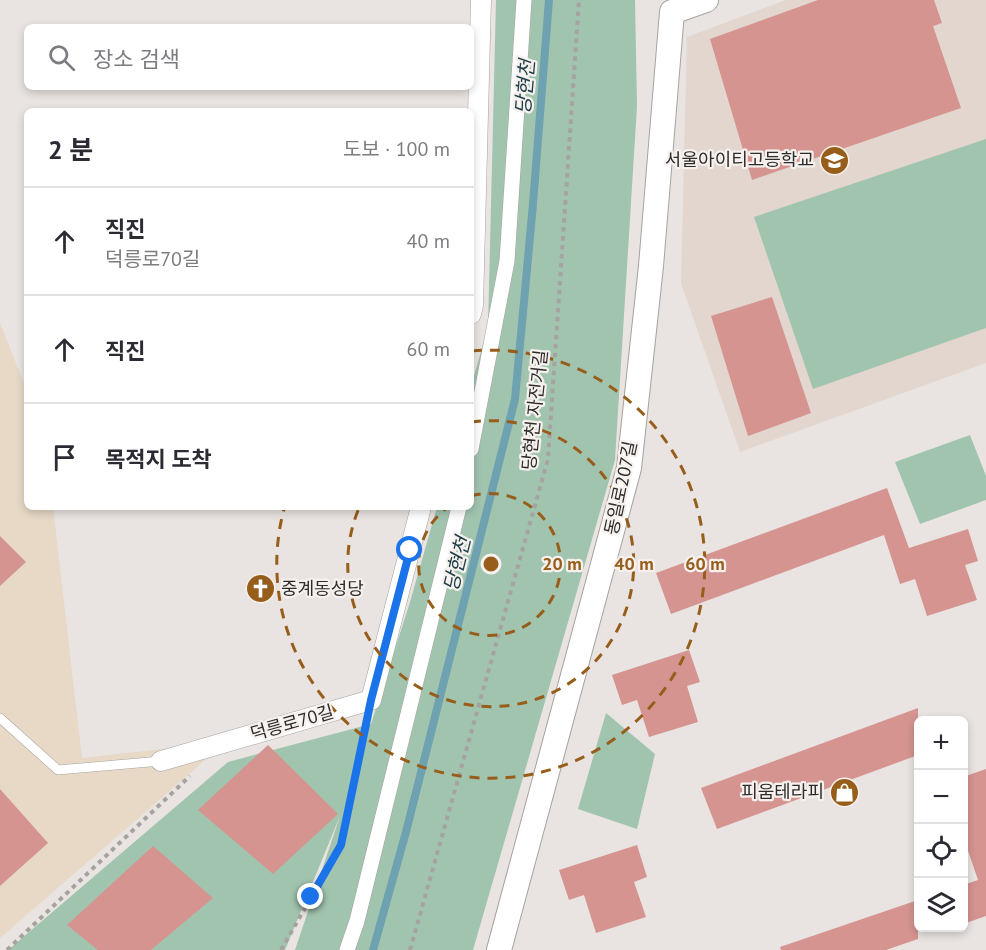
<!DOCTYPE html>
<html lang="ko">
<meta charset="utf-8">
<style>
:root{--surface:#fff;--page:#f2f2f3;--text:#2b2b33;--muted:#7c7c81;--line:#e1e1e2}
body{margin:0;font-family:"PT Sans","Noto Sans KR",sans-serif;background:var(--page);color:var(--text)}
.controls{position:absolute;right:18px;bottom:18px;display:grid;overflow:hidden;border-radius:9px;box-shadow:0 3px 9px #0003}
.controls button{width:54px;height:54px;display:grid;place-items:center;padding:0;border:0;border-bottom:2px solid var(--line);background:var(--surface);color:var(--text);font:30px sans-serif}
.stop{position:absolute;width:18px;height:18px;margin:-14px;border:4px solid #1a73e8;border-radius:50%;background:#fff}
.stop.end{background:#1a73e8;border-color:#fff;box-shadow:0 2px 6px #0008}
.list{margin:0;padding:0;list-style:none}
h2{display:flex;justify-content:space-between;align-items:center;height:78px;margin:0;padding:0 24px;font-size:26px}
h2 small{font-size:20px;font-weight:400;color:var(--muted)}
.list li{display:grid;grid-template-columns:39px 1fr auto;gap:18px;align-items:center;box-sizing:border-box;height:108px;padding:0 24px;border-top:2px solid var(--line)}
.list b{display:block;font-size:22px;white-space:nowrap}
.list p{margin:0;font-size:20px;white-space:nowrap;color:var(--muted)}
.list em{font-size:20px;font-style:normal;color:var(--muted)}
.icon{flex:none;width:33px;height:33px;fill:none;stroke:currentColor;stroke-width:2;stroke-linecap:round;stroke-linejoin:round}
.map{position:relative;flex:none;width:986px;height:950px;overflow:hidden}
.search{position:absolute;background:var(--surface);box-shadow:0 3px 9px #0003;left:24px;top:24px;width:450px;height:66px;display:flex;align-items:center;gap:15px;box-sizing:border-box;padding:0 21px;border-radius:9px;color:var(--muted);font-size:22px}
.panel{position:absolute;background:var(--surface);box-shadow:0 3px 9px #0003;left:24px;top:108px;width:450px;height:402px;border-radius:9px}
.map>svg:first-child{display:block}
.industrial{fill:#e7d9c6}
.built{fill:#e2d6ce}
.green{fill:#a1c4af}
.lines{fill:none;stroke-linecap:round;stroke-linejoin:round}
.stream{stroke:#6ea2b0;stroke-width:8}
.building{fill:#d59490}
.service-casing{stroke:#a7a29f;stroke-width:10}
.pedestrian-casing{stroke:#a7a29f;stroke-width:16}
.minor-casing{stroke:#a7a29f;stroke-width:21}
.tertiary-casing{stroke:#a7a29f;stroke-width:26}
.path{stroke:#a6a2a0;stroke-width:4;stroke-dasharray:4.5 4.5;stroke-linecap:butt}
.service{stroke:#fff;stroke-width:9}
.pedestrian{stroke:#fff;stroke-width:15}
.minor{stroke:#fff;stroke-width:20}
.tertiary{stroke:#fff;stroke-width:24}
.route{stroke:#1a73e8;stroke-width:8}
.ring{fill:none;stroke:#975e1b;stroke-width:3;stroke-dasharray:10 8}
.labels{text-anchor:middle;stroke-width:4.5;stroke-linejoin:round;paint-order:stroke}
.poi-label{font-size:18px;fill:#2e2c2a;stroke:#f6f1ee;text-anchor:end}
.street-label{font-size:18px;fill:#2e2c2a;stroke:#f6f1ee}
.water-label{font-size:20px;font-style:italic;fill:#1b3e47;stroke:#f6f1ee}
.centre{fill:#975e1b;stroke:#f6f1ee;stroke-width:3}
.ring-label{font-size:18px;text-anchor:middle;font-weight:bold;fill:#975e1b;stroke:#f6f1ee;stroke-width:4.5;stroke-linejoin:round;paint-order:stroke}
</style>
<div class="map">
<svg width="986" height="950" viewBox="0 0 986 950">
<rect width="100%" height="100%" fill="#e9e4e1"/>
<path class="industrial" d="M 0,323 L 27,391 L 27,507 L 53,507 L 82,758 L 226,742 L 0,938 Z"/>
<path class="built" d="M 786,0 L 986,0 L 986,363 L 740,452 L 681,283 L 687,37 Z"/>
<g class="green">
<path d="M 496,0 L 635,0 L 637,106 L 615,460 L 473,950 L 295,950 L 340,816 L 285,950 L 8,950 L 228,762 L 371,724 L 410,602 L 437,507 L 471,507 L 471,386 L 488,327 Z"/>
<path d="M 986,139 L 986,328 L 813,389 L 754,217 Z"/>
<path d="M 970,435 L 986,476 L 986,500 L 920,524 L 895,462 Z"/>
<path d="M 606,713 L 655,754 L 637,829 L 578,809 Z"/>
</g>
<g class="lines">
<path class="stream" d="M 373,950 L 406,832 L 515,399 L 533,204 L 549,0"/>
</g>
<g class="building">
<path d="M 818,0 L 934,0 L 942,23 L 933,26 L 961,108 L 752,180 L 710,39 Z"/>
<path d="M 772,297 L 811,413 L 748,436 L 711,316 Z"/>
<path d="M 887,488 L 909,548 L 968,529 L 978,561 L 965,565 L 977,600 L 927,616 L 915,579 L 900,584 L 884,535 L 671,614 L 656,573 Z"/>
<path d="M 0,536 L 26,562 L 0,586 Z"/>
<path d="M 689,650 L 700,682 L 687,686 L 698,722 L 649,737 L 637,700 L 622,705 L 612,675 Z"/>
<path d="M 918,708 L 918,755 L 717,829 L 701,788 Z"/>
<path d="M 268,745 L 338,814 L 273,874 L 198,810 Z"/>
<path d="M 986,769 L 986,916 L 963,924 L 963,885 L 978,880 L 963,836 L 963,777 Z"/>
<path d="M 0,789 L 48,843 L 0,886 Z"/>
<path d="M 637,845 L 647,877 L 634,882 L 646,917 L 596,933 L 584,895 L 569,900 L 559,870 Z"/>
<path d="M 153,846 L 213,898 L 151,950 L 98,950 L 67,925 Z"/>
<path d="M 918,900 L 918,939 L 886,950 L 781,950 L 780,947 Z"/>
</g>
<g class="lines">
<defs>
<path id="service" d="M 0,718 L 58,770 L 161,761"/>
<g id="pedestrian">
<path d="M 471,449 L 507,261 L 524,0"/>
<path d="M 347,950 L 357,921 L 459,507"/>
</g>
<g id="minor">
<path d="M 471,314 L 473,305 L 481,0"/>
<path d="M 161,761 L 371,700 L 421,507"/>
</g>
<path id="tertiary" d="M 499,950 L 629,468 L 651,266 L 672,12 L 706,0"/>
</defs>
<use href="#service" class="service-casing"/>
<use href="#pedestrian" class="pedestrian-casing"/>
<use href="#minor" class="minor-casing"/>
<use href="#tertiary" class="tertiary-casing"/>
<g class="path">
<path d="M 7,950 L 190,776"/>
<path d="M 281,950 L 341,845 L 366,723"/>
<path d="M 410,950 L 548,459 L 579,0"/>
</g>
<use href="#service" class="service"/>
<use href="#pedestrian" class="pedestrian"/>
<use href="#minor" class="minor"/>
<use href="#tertiary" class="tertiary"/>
</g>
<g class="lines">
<path class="route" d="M 311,897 L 341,845 L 371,700 L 410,550"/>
</g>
<g class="ring">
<path d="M471 496A71 71 0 1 1 448 507"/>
<path d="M471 422A143 143 0 1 1 359 508"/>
<path d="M472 351A214 214 0 1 1 284 509"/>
</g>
<defs>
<symbol id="school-disc" viewBox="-11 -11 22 22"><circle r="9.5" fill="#975e1b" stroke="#f6f1ee"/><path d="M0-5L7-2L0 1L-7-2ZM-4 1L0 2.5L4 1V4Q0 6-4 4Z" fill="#fff"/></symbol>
<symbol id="church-disc" viewBox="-11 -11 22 22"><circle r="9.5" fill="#975e1b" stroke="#f6f1ee"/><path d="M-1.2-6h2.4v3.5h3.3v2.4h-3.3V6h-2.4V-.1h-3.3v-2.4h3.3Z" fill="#fff"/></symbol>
<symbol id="shop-disc" viewBox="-11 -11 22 22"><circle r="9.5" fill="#975e1b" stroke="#f6f1ee"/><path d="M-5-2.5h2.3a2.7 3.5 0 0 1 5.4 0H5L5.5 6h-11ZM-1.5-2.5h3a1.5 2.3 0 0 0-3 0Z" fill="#fff"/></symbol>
</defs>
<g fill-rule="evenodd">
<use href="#school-disc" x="818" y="144" width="33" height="33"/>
<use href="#church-disc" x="244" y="572" width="33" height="33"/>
<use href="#shop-disc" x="828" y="776" width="33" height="33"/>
</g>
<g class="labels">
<g class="poi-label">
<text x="814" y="166">서울아이티고등학교</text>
<text x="281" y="595" text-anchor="start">중계동성당</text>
<text x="824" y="798">피움테라피</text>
</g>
<g class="street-label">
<text transform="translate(535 410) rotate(-84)" y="6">당현천 자전거길</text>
<text transform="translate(621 488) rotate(-78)" y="6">동일로207길</text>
<text transform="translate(292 723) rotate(-16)" y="6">덕릉로70길</text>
</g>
<g class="water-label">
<text transform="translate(525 87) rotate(-85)" y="7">당현천</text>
<text transform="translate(457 564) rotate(-76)" y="7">당현천</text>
</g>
</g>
<circle cx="491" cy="564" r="9" class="centre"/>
<g class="ring-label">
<text x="562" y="570">20 m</text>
<text x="634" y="570">40 m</text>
<text x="705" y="570">60 m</text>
</g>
</svg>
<div class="controls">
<button>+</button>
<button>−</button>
<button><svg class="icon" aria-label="locate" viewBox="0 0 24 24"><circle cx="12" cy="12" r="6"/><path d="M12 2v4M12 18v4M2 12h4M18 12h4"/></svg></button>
<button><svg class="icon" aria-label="layers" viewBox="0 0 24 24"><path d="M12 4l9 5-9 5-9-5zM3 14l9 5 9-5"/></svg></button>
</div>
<div class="stop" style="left:410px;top:550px"></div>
<div class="stop end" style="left:311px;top:897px"></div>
<div class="search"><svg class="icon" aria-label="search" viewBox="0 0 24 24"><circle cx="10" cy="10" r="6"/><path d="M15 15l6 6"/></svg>장소 검색</div>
<section class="panel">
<h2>2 분<small>도보 · 100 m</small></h2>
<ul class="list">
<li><svg class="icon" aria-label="ahead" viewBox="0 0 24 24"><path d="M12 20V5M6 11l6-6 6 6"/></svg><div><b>직진</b><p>덕릉로70길</p></div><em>40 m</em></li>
<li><svg class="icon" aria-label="ahead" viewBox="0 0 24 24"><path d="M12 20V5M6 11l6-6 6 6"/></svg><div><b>직진</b></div><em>60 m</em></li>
<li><svg class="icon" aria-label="arrive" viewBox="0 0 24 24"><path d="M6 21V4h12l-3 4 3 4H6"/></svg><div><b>목적지 도착</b></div></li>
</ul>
</section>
</div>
